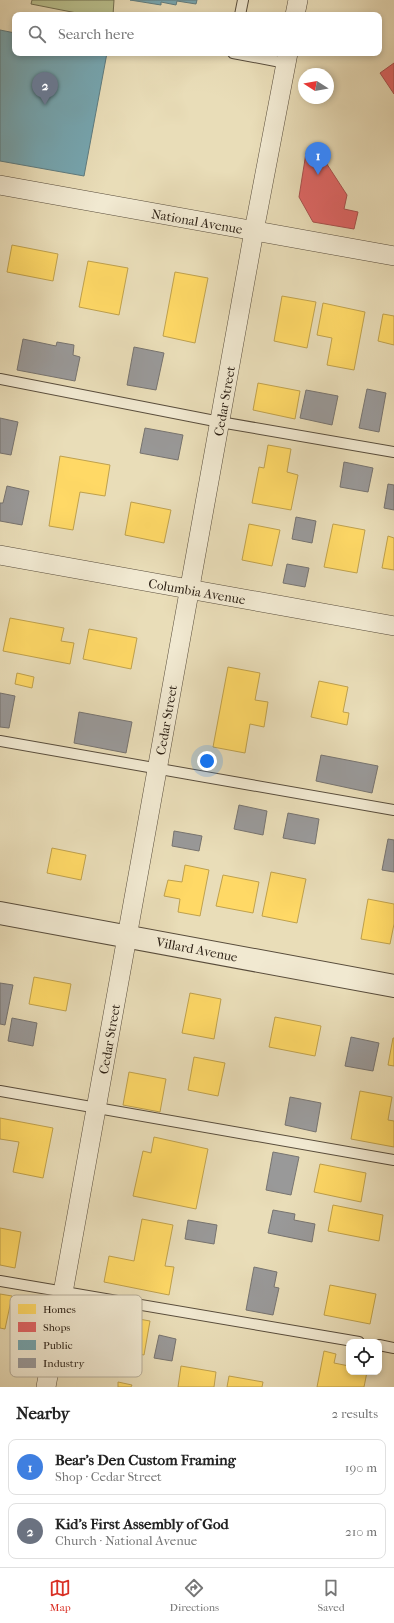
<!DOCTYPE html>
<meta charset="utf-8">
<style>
:root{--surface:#fff;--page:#f6f6f6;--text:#222;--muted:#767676;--line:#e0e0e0;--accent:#d93025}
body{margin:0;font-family:"IM FELL French Canon",serif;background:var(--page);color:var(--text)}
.controls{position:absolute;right:12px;bottom:12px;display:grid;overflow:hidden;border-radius:8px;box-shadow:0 2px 6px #0003}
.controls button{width:36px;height:36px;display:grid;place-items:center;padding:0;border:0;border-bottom:1px solid var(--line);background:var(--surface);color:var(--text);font:20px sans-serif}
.compass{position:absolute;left:298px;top:68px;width:36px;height:36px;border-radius:50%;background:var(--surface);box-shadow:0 2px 6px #0003;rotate:281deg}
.you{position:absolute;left:207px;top:761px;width:14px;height:14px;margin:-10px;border:3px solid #fff;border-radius:50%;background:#1a73e8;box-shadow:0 0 0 6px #1a73e833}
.badge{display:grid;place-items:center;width:26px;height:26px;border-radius:50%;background:var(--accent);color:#fff;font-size:13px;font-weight:700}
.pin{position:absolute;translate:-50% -33px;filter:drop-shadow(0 1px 2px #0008)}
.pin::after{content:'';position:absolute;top:21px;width:14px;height:12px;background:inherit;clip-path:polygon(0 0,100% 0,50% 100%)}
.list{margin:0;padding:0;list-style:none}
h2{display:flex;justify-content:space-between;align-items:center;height:52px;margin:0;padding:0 16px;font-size:17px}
h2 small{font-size:13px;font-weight:400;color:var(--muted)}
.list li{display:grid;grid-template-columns:26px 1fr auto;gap:12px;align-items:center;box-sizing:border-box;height:56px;margin:0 8px 8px;padding:0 8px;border:1px solid var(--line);border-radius:8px}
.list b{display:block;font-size:15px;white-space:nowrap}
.list p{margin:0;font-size:13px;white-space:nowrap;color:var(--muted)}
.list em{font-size:13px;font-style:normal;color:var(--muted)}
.icon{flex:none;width:22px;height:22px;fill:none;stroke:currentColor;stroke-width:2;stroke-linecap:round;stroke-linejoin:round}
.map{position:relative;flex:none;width:394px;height:1387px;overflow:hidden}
.search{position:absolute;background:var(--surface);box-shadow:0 2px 6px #0003;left:12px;right:12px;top:12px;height:44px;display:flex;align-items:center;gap:10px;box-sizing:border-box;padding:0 14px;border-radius:8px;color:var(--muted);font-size:15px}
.sheet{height:180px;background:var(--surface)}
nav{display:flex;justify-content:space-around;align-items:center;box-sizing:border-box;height:56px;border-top:1px solid var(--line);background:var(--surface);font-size:11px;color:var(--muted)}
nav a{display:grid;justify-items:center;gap:2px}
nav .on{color:var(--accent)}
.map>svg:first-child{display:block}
.green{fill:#b9c08d;stroke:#716e50}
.homes{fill:#ffd966;stroke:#bfa14d}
.shops{fill:#e06666;stroke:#a9504d}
.public{fill:#76a5af;stroke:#5f7c80}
.industry{fill:#999;stroke:#777470}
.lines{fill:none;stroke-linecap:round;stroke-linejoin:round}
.service-casing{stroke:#594d3c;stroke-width:12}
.minor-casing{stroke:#594d3c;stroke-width:20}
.tertiary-casing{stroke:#594d3c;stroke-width:24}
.service{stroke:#f1e9d1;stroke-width:10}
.minor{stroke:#f1e9d1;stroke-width:19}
.tertiary{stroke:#f1e9d1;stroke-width:22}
.labels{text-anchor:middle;stroke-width:4;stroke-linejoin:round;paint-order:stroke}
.street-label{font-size:13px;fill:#291d12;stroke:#f1e9d1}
.key{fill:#f1e9d1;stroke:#b5ac98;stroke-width:1}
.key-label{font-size:11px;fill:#291d12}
</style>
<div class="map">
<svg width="394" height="1387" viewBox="0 0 394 1387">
<rect width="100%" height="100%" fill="#e9ddb8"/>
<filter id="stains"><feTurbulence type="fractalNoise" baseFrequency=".005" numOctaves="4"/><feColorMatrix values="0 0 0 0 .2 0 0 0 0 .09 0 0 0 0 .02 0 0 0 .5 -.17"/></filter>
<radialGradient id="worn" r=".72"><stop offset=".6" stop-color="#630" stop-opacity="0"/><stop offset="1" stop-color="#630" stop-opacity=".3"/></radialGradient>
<path class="green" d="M 32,0 L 114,0 L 113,15 L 87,15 L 31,4 Z"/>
<g class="homes">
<path d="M 12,245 L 58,254 L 53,281 L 7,272 Z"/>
<path d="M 88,261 L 128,268 L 119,315 L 79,307 Z"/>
<path d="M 175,272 L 208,278 L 195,343 L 163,336 Z"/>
<path d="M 282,296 L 316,302 L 307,348 L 274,341 Z"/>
<path d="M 323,303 L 365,312 L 354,370 L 327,365 L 332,338 L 317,335 Z"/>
<path d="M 383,314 L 394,316 L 394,345 L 378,341 Z"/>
<path d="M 258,383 L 300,391 L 295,419 L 253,410 Z"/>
<path d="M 268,445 L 291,449 L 287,472 L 298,475 L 291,510 L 252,503 L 259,467 L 264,468 Z"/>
<path d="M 60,456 L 110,465 L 105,496 L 80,492 L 73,530 L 49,526 Z"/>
<path d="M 131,502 L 171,510 L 164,543 L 125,535 Z"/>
<path d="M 249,524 L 280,530 L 272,566 L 242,560 Z"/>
<path d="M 333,524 L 365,530 L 357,573 L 324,567 Z"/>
<path d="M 388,536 L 394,538 L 394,570 L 382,568 Z"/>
<path d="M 10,618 L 64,628 L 61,641 L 74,643 L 70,664 L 3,651 Z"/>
<path d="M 89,629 L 137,638 L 131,669 L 83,659 Z"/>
<path d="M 228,667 L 260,673 L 255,700 L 268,702 L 264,727 L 250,724 L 245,753 L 213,747 Z"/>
<path d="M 17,673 L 34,677 L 32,688 L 15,684 Z"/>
<path d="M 319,681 L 348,687 L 343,712 L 349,713 L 347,725 L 311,717 Z"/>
<path d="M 52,848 L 86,855 L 81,880 L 47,873 Z"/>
<path d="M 185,865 L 209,870 L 200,916 L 178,912 L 180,899 L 164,896 L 168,880 L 182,882 Z"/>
<path d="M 271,872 L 306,879 L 297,923 L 262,916 Z"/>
<path d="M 223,875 L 259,882 L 253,913 L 216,906 Z"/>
<path d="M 368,899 L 394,904 L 394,924 L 390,944 L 361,939 Z"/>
<path d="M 34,977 L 71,984 L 66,1011 L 29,1004 Z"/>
<path d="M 190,993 L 221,999 L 214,1039 L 182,1033 Z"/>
<path d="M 275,1017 L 321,1026 L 315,1056 L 269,1047 Z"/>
<path d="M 393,1038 L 394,1038 L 394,1066 L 388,1065 Z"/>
<path d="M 194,1057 L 225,1063 L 218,1096 L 188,1090 Z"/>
<path d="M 129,1072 L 166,1079 L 160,1112 L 123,1105 Z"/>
<path d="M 360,1091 L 392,1097 L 388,1120 L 394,1121 L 394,1147 L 351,1139 Z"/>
<path d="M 0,1118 L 53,1128 L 43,1178 L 13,1172 L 19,1142 L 0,1139 Z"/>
<path d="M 154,1137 L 208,1149 L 196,1209 L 133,1196 L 143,1151 L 151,1153 Z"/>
<path d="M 320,1164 L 366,1173 L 361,1202 L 314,1192 Z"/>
<path d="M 333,1205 L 383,1215 L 379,1241 L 328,1231 Z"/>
<path d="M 142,1219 L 173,1225 L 165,1266 L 174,1267 L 169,1295 L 104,1282 L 109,1256 L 134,1261 Z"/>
<path d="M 0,1228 L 21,1232 L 15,1268 L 0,1265 Z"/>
<path d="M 330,1285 L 376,1294 L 370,1324 L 324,1315 Z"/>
<path d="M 0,1294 L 12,1296 L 5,1329 L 0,1328 Z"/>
<path d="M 105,1313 L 150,1321 L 144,1355 L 99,1346 Z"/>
<path d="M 324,1351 L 336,1354 L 334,1363 L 349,1366 L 349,1372 L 367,1372 L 364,1387 L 317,1387 Z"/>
<path d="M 181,1366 L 216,1372 L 214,1387 L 178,1387 Z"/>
<path d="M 229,1376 L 263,1382 L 262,1387 L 227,1387 Z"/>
<path d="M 118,1382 L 132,1385 L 131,1387 L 118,1387 Z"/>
</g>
<g class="shops">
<path d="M 394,63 L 394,94 L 380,73 Z"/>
<path d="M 306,153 L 321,155 L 347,195 L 344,209 L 358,212 L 354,229 L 313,222 L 299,197 Z"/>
</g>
<g class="public">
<path d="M 130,0 L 197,0 L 196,4 L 177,1 L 176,5 L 161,2 L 161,5 Z"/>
<path d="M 0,30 L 15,33 L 15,53 L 107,53 L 84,176 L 0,161 Z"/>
</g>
<g class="industry">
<path d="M 23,339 L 56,346 L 57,342 L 74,345 L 73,355 L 80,357 L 75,381 L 17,370 Z"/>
<path d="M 134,347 L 164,353 L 156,390 L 127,385 Z"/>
<path d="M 367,389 L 386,393 L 379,432 L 359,428 Z"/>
<path d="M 306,390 L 338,396 L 332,425 L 300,418 Z"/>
<path d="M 0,418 L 18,422 L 11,455 L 0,453 Z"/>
<path d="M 145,428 L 183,435 L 178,460 L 140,453 Z"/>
<path d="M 344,462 L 373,468 L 368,492 L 340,487 Z"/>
<path d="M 388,484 L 394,485 L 394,510 L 384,508 Z"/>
<path d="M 7,486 L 29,491 L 22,525 L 0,521 L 0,503 L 3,503 Z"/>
<path d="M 296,517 L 316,521 L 312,543 L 292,539 Z"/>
<path d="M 287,564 L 309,568 L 305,587 L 283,583 Z"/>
<path d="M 0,693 L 15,696 L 9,728 L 0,727 Z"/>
<path d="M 79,712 L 132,722 L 126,753 L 74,743 Z"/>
<path d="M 321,755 L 378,766 L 372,793 L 316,781 Z"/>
<path d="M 239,805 L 267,811 L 263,835 L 234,829 Z"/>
<path d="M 288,813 L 319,819 L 315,844 L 283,838 Z"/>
<path d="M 174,831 L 202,836 L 199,851 L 172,846 Z"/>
<path d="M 388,839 L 394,840 L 394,872 L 382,870 Z"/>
<path d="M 0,983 L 13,985 L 5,1025 L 0,1024 Z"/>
<path d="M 12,1018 L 37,1023 L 33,1046 L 8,1041 Z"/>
<path d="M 351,1037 L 379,1043 L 373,1071 L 345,1066 Z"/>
<path d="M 290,1097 L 321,1103 L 316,1132 L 285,1125 Z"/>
<path d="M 273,1152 L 299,1157 L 291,1195 L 266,1190 Z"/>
<path d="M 273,1210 L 295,1214 L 294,1220 L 315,1224 L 312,1242 L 268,1233 Z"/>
<path d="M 188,1220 L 217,1225 L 214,1244 L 185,1239 Z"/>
<path d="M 254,1267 L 277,1272 L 274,1287 L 279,1288 L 273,1315 L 246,1310 Z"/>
<path d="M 159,1335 L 176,1339 L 172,1361 L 154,1358 Z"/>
</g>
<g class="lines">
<defs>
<g id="service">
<path d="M 240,15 L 243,0"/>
<path d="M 233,53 L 286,63"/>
<path d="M 0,379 L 220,422 L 394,452"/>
<path d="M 0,741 L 394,810"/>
<path d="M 0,1091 L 394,1160"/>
<path d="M 0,1281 L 359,1342"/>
<path d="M 379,1345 L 394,1348"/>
</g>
<g id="minor">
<path d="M 295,15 L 298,0"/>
<path d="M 0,185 L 394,256"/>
<path d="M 0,555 L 394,626"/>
<path d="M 46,1387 L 254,231 L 288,53"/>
</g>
<path id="tertiary" d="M 0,913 L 394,986"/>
</defs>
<use href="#service" class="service-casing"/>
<use href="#minor" class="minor-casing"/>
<use href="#tertiary" class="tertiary-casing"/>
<use href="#service" class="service"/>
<use href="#minor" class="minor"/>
<use href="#tertiary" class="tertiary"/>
</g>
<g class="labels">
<g class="street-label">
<text transform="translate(197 221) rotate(10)" y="5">National Avenue</text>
<text transform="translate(224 401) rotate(-80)" y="5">Cedar Street</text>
<text transform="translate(197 591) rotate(10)" y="5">Columbia Avenue</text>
<text transform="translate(166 720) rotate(-80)" y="5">Cedar Street</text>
<text transform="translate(197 949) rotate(11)" y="5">Villard Avenue</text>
<text transform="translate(109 1039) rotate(-80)" y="5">Cedar Street</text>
</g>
</g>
<rect x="10" y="1295" width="132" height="82" rx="6" class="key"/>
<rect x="18" y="1304" width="18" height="10" fill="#ffd966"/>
<rect x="18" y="1322" width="18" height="10" fill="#e06666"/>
<rect x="18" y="1340" width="18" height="10" fill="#76a5af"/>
<rect x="18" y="1358" width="18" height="10" fill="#999"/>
<g class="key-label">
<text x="43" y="1313">Homes</text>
<text x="43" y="1331">Shops</text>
<text x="43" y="1349">Public</text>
<text x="43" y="1367">Industry</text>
</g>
<rect width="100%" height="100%" filter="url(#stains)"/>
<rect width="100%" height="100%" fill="url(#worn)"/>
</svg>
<div class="controls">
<button><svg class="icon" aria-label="locate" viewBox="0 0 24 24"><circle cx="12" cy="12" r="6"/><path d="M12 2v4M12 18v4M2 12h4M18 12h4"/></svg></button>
</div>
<svg class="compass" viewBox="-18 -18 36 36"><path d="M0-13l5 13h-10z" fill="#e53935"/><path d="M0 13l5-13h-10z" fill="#767676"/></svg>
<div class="you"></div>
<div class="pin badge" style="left:318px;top:175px;background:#3f7fe0">1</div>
<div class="pin badge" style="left:45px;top:105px;background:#6b7280">2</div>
<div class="search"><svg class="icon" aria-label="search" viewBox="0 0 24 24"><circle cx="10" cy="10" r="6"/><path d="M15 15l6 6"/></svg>Search here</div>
</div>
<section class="sheet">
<h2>Nearby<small>2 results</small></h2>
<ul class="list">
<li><span class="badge" style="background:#3f7fe0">1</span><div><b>Bear's Den Custom Framing</b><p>Shop · Cedar Street</p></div><em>190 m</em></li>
<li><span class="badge" style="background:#6b7280">2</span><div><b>Kid's First Assembly of God</b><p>Church · National Avenue</p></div><em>210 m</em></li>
</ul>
</section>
<nav>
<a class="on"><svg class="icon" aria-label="map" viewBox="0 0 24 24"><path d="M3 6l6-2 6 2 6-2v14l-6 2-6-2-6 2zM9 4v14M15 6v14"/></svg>Map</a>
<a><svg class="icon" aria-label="directions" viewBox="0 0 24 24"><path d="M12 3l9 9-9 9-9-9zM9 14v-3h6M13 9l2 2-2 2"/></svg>Directions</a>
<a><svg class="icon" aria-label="saved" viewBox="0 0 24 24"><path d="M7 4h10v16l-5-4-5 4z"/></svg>Saved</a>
</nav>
